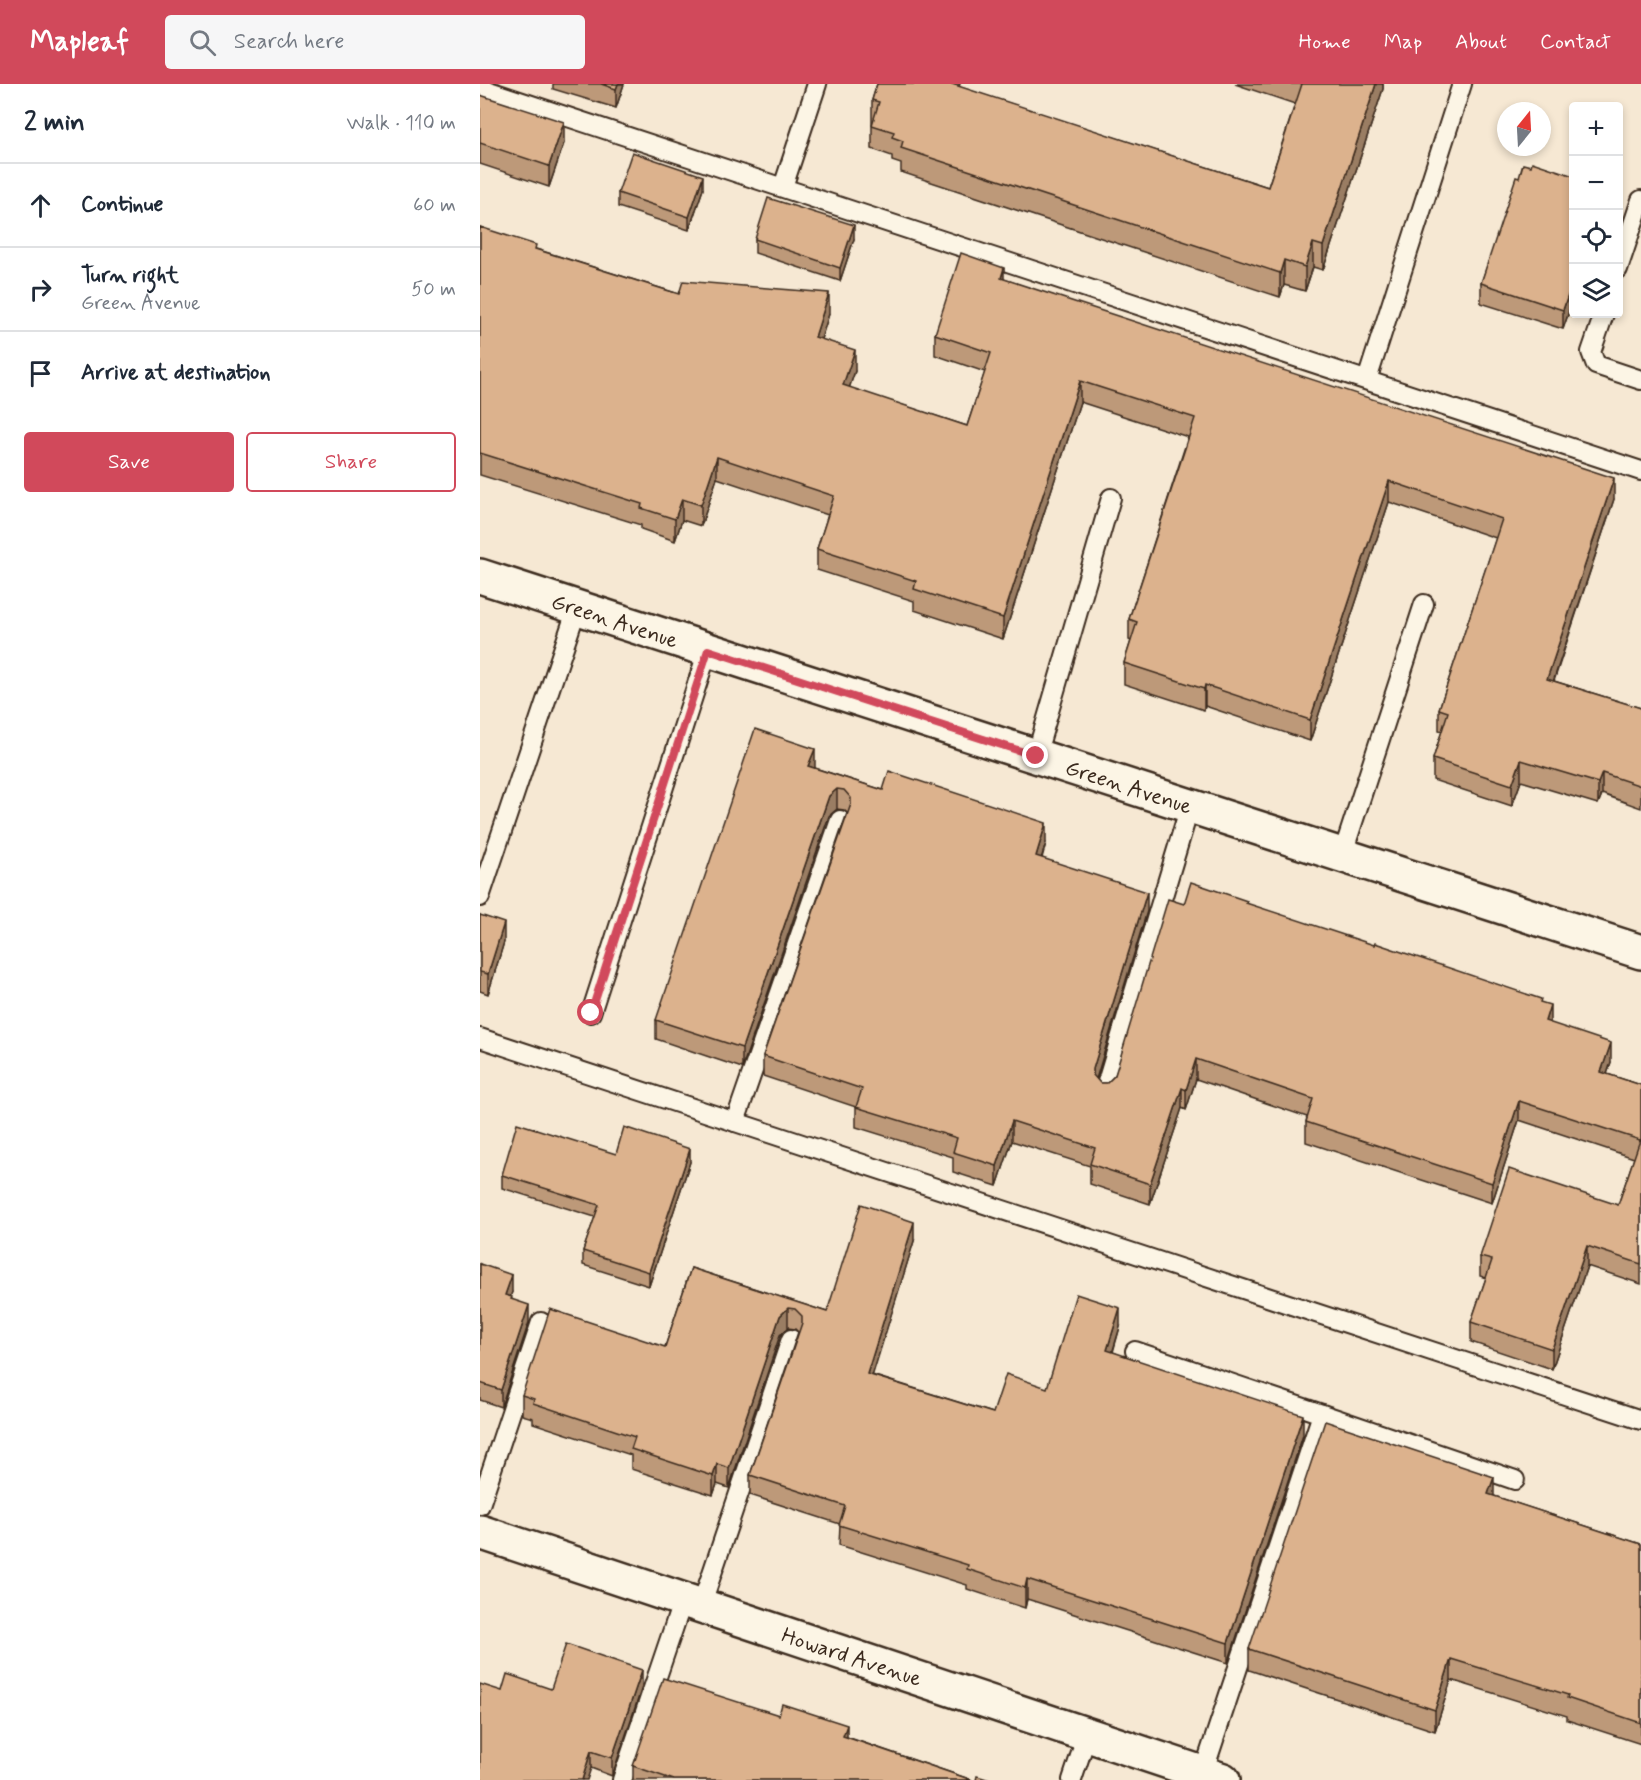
<!DOCTYPE html>
<meta charset="utf-8">
<style>
:root{--surface:#fff;--page:#f6f6f7;--text:#1f2937;--muted:#747a83;--line:#e0e1e3;--accent:#d1495b}
body{margin:0;font-family:Mynerve,sans-serif;background:var(--page);color:var(--text)}
.controls{position:absolute;right:18px;top:18px;display:grid;overflow:hidden;border-radius:6px;box-shadow:0 3px 9px #0003}
.controls button{width:54px;height:54px;display:grid;place-items:center;padding:0;border:0;border-bottom:2px solid var(--line);background:var(--surface);color:var(--text);font:30px sans-serif}
.compass{position:absolute;left:1017px;top:18px;width:54px;height:54px;border-radius:50%;background:var(--surface);box-shadow:0 3px 9px #0003;rotate:18deg}
.stop{position:absolute;width:18px;height:18px;margin:-14px;border:4px solid #d1495b;border-radius:50%;background:#fff}
.stop.end{background:#d1495b;border-color:#fff;box-shadow:0 2px 6px #0008}
.list{margin:0;padding:0;list-style:none}
h2{display:flex;justify-content:space-between;align-items:center;height:78px;margin:0;padding:0 24px;font-size:26px}
h2 small{font-size:20px;font-weight:400;color:var(--muted)}
.list li{display:grid;grid-template-columns:39px 1fr auto;gap:18px;align-items:center;box-sizing:border-box;height:84px;padding:0 24px;border-top:2px solid var(--line)}
.list b{display:block;font-size:22px;white-space:nowrap}
.list p{margin:0;font-size:20px;white-space:nowrap;color:var(--muted)}
.list em{font-size:20px;font-style:normal;color:var(--muted)}
.actions{display:flex;gap:12px;padding:18px 24px}
.actions a{flex:1;padding:14px 0;border:2px solid var(--accent);border-radius:6px;text-align:center;font-size:21px;color:var(--accent)}
.actions .main{background:var(--accent);color:#fff}
.icon{flex:none;width:33px;height:33px;fill:none;stroke:currentColor;stroke-width:2;stroke-linecap:round;stroke-linejoin:round}
.map{position:relative;flex:none;width:1161px;height:1696px;overflow:hidden}
header{display:flex;align-items:center;gap:36px;box-sizing:border-box;height:84px;padding:0 30px;background:var(--accent);color:#fff}
header strong{font-size:28px}
nav{display:flex;gap:33px;margin-inline-start:auto;font-size:21px}
.search{width:420px;height:54px;background:var(--page);display:flex;align-items:center;gap:15px;box-sizing:border-box;padding:0 21px;border-radius:6px;color:var(--muted);font-size:22px}
main{display:flex}
aside{flex:1;background:var(--surface)}
.map>svg:first-child{display:block}
.lines{fill:none;stroke-linecap:round;stroke-linejoin:round}
.lane-casing{stroke:#3b2a1e;stroke-width:22}
.street-casing{stroke:#3b2a1e;stroke-width:38}
.lane{stroke:#fcf5e5;stroke-width:18}
.street{stroke:#fcf5e5;stroke-width:33}
.wall{fill:#bd9979;stroke:#3b2a1e;stroke-width:1.5}
.shaded-wall{fill:#9a7d63;stroke:#3b2a1e;stroke-width:1.5}
.building{fill:#dcb28d;stroke:#3b2a1e;stroke-width:1.5}
.route{stroke:#d1495b;stroke-width:8}
.labels{text-anchor:middle;stroke-width:5;stroke-linejoin:round;paint-order:stroke}
.street-label{font-size:22px;fill:#3b2a1e;stroke:#fcf5e5}
</style>
<header>
<strong>Mapleaf</strong>
<div class="search"><svg class="icon" aria-label="search" viewBox="0 0 24 24"><circle cx="10" cy="10" r="6"/><path d="M15 15l6 6"/></svg>Search here</div>
<nav><a>Home</a><a>Map</a><a>About</a><a>Contact</a></nav>
</header>
<main>
<aside>
<h2>2 min<small>Walk · 110 m</small></h2>
<ul class="list">
<li><svg class="icon" aria-label="ahead" viewBox="0 0 24 24"><path d="M12 20V5M6 11l6-6 6 6"/></svg><div><b>Continue</b></div><em>60 m</em></li>
<li><svg class="icon" aria-label="right" viewBox="0 0 24 24"><path d="M7 20v-9h11M14 6l5 5-5 5"/></svg><div><b>Turn right</b><p>Green Avenue</p></div><em>50 m</em></li>
<li><svg class="icon" aria-label="arrive" viewBox="0 0 24 24"><path d="M6 21V4h12l-3 4 3 4H6"/></svg><div><b>Arrive at destination</b></div></li>
</ul>
<div class="actions"><a class="main">Save</a><a>Share</a></div>
</aside>
<div class="map">
<svg width="1161" height="1696" viewBox="0 0 1161 1696">
<rect width="100%" height="100%" fill="#f6e8d3"/>
<filter id="ink" filterUnits="userSpaceOnUse"><feTurbulence type="fractalNoise" baseFrequency=".0167" numOctaves="2"/><feDisplacementMap in="SourceGraphic" scale="12" xChannelSelector="R" yChannelSelector="G"/><feConvolveMatrix kernelMatrix="1 2 1 2 8 2 1 2 1" color-interpolation-filters="sRGB"/></filter>
<g filter="url(#ink)">
<g class="lines">
<defs>
<g id="lane">
<path d="M 0,4 L 1161,387"/>
<path d="M 303,103 L 337,0"/>
<path d="M 1138,185 L 1161,116"/>
<path d="M 1124,230 L 1111,268 L 1116,281 L 1161,296"/>
<path d="M 887,296 L 982,0"/>
<path d="M 556,672 L 631,414"/>
<path d="M 862,772 L 944,520"/>
<path d="M 0,813 L 97,524"/>
<path d="M 111,929 L 228,566"/>
<path d="M 0,954 L 1161,1336"/>
<path d="M 624,1008 L 710,722"/>
<path d="M 255,1038 L 360,736"/>
<path d="M 655,1267 L 842,1330 L 723,1689"/>
<path d="M 842,1330 L 1035,1396"/>
<path d="M 0,1421 L 61,1238"/>
<path d="M 221,1522 L 311,1255"/>
<path d="M 142,1696 L 203,1516"/>
<path d="M 592,1696 L 607,1651"/>
</g>
<g id="street">
<path d="M 0,492 L 1161,868"/>
<path d="M 0,1448 L 743,1696"/>
</g>
</defs>
<use href="#lane" class="lane-casing"/>
<use href="#street" class="street-casing"/>
<use href="#lane" class="lane"/>
<use href="#street" class="street"/>
</g>
<g class="wall">
<path d="M 73,0 L 144,0 L 136,24 L 73,5 Z"/>
<path d="M 397,0 L 480,0 L 479,3 L 788,103 L 815,20 L 755,0 L 903,0 L 903,5 L 843,186 L 833,183 L 825,207 L 804,201 L 800,213 L 421,88 L 421,80 L 412,77 L 412,72 L 392,65 L 392,16 Z"/>
<path d="M 0,11 L 84,59 L 69,103 L 0,80 Z"/>
<path d="M 1051,82 L 1094,92 L 1094,213 L 1083,245 L 1001,219 L 1001,199 L 1039,94 Z"/>
<path d="M 223,105 L 209,146 L 138,123 L 138,109 Z"/>
<path d="M 0,143 L 56,165 L 199,210 L 349,230 L 341,255 L 375,287 L 369,304 L 487,342 L 505,288 L 455,271 L 455,250 L 524,195 L 1134,415 L 1074,597 L 1161,624 L 1161,724 L 1122,710 L 1118,720 L 1041,697 L 1032,722 L 953,696 L 953,675 L 962,647 L 959,646 L 959,625 L 1016,454 L 909,418 L 830,657 L 725,622 L 724,626 L 644,600 L 644,579 L 651,557 L 649,556 L 649,535 L 708,353 L 600,318 L 523,555 L 434,526 L 434,517 L 337,486 L 337,465 L 348,431 L 237,394 L 221,442 L 202,436 L 195,457 L 161,445 L 161,441 L 0,391 Z"/>
<path d="M 275,155 L 374,155 L 360,197 L 275,169 Z"/>
<path d="M 335,684 L 566,759 L 562,774 L 667,827 L 616,995 L 620,999 L 627,999 L 635,991 L 704,820 L 767,820 L 1061,919 L 1070,939 L 1131,978 L 1127,990 L 1161,1001 L 1161,1200 L 1107,1182 L 1072,1285 L 991,1258 L 991,1238 L 1006,1194 L 1000,1192 L 1000,1173 L 1138,1121 L 1154,1074 L 1039,1036 L 1012,1119 L 826,1058 L 826,1038 L 827,1033 L 716,995 L 706,1026 L 702,1024 L 670,1120 L 610,1100 L 610,1082 L 532,1057 L 517,1102 L 473,1088 L 473,1073 L 376,1043 L 376,1023 L 283,992 L 283,972 L 367,729 L 364,726 L 357,725 L 349,732 L 262,984 L 176,955 L 176,936 Z"/>
<path d="M 0,831 L 24,858 L 8,910 L 0,907 Z"/>
<path d="M 136,1070 L 210,1078 L 169,1202 L 103,1181 L 103,1167 L 115,1133 L 22,1104 L 22,1091 Z"/>
<path d="M 434,1157 L 392,1291 L 513,1329 L 567,1304 L 640,1243 L 633,1268 L 823,1351 L 748,1579 L 547,1515 L 545,1524 L 487,1505 L 487,1501 L 359,1461 L 360,1440 L 270,1411 L 270,1391 L 318,1248 L 315,1245 L 308,1244 L 300,1251 L 249,1404 L 237,1400 L 233,1411 L 151,1385 L 151,1371 L 53,1339 L 53,1334 L 42,1331 L 42,1311 L 185,1263 L 211,1184 L 347,1228 Z"/>
<path d="M 0,1180 L 32,1208 L 30,1212 L 32,1215 L 49,1238 L 21,1323 L 0,1316 Z"/>
<path d="M 1014,1412 L 1161,1460 L 1161,1660 L 1087,1636 L 1087,1632 L 971,1596 L 955,1647 L 769,1586 L 769,1565 Z"/>
<path d="M 162,1603 L 132,1692 L 111,1684 L 22,1607 L 71,1605 Z"/>
<path d="M 367,1653 L 492,1696 L 153,1696 L 153,1682 Z"/>
</g>
<g class="shaded-wall">
<path d="M 138,0 L 144,0 L 136,24 L 136,5 Z"/>
<path d="M 896,0 L 903,0 L 903,5 L 843,186 L 843,162 Z"/>
<path d="M 84,38 L 84,59 L 69,103 L 69,82 Z"/>
<path d="M 223,92 L 223,105 L 209,146 L 209,133 Z"/>
<path d="M 374,141 L 374,155 L 360,197 L 360,184 Z"/>
<path d="M 833,159 L 833,183 L 825,207 L 825,183 Z"/>
<path d="M 804,176 L 804,201 L 800,213 L 800,189 Z"/>
<path d="M 524,184 L 524,205 L 521,194 Z"/>
<path d="M 1094,194 L 1094,213 L 1083,245 L 1083,226 Z"/>
<path d="M 349,209 L 349,230 L 335,274 L 335,253 Z"/>
<path d="M 375,266 L 375,287 L 363,322 L 363,301 Z"/>
<path d="M 600,297 L 600,318 L 523,555 L 523,534 Z"/>
<path d="M 237,373 L 237,394 L 221,442 L 221,421 Z"/>
<path d="M 1134,394 L 1134,415 L 1067,616 L 1067,595 Z"/>
<path d="M 909,397 L 909,418 L 830,657 L 830,636 Z"/>
<path d="M 202,415 L 202,436 L 195,457 L 195,435 Z"/>
<path d="M 725,601 L 725,622 L 724,626 L 724,605 Z"/>
<path d="M 335,665 L 335,685 L 328,682 Z"/>
<path d="M 1041,676 L 1041,697 L 1032,722 L 1032,701 Z"/>
<path d="M 1122,689 L 1122,710 L 1118,720 L 1118,699 Z"/>
<path d="M 357,705 L 357,725 L 349,732 L 262,984 L 262,964 L 349,712 Z"/>
<path d="M 566,739 L 566,759 L 556,791 L 556,772 Z"/>
<path d="M 667,808 L 667,827 L 613,1005 L 613,985 Z"/>
<path d="M 24,839 L 24,858 L 8,910 L 8,890 Z"/>
<path d="M 1070,921 L 1070,941 L 1065,937 Z"/>
<path d="M 1131,959 L 1131,978 L 1121,1008 L 1121,988 Z"/>
<path d="M 716,975 L 716,995 L 706,1026 L 706,1006 Z"/>
<path d="M 702,1004 L 702,1024 L 670,1120 L 670,1100 Z"/>
<path d="M 1039,1017 L 1039,1036 L 1012,1119 L 1012,1099 Z"/>
<path d="M 532,1037 L 532,1057 L 517,1102 L 517,1082 Z"/>
<path d="M 210,1065 L 210,1078 L 169,1202 L 169,1188 Z"/>
<path d="M 434,1138 L 434,1157 L 387,1309 L 387,1290 Z"/>
<path d="M 1107,1162 L 1107,1182 L 1072,1285 L 1072,1265 Z"/>
<path d="M 32,1191 L 32,1208 L 25,1228 L 25,1211 Z"/>
<path d="M 49,1221 L 49,1238 L 21,1323 L 21,1306 Z"/>
<path d="M 308,1224 L 308,1244 L 300,1251 L 249,1404 L 249,1384 L 300,1232 Z"/>
<path d="M 640,1224 L 640,1243 L 627,1286 L 627,1266 Z"/>
<path d="M 823,1331 L 823,1351 L 748,1579 L 748,1559 Z"/>
<path d="M 237,1380 L 237,1400 L 233,1411 L 233,1392 Z"/>
<path d="M 1014,1393 L 1014,1414 L 1008,1410 Z"/>
<path d="M 547,1495 L 547,1515 L 545,1524 L 545,1504 Z"/>
<path d="M 971,1575 L 971,1596 L 955,1647 L 955,1626 Z"/>
<path d="M 162,1586 L 162,1603 L 132,1692 L 132,1674 Z"/>
<path d="M 367,1641 L 367,1658 L 363,1652 Z"/>
<path d="M 111,1667 L 111,1684 L 107,1696 L 102,1696 Z"/>
</g>
<g class="building">
<path d="M 121,0 L 138,0 L 136,5 Z"/>
<path d="M 397,0 L 472,0 L 788,103 L 822,0 L 896,0 L 843,162 L 833,159 L 825,183 L 804,176 L 800,189 L 421,64 L 423,57 L 412,53 L 414,48 L 392,41 L 399,18 L 392,16 Z"/>
<path d="M 0,11 L 84,38 L 69,82 L 0,59 Z"/>
<path d="M 152,68 L 223,92 L 209,133 L 138,109 Z"/>
<path d="M 1052,78 L 1094,92 L 1094,194 L 1083,226 L 1001,199 L 1036,93 L 1039,94 L 1043,80 L 1051,82 Z"/>
<path d="M 288,114 L 374,141 L 360,184 L 275,155 Z"/>
<path d="M 0,143 L 56,161 L 55,165 L 199,210 L 203,197 L 349,209 L 335,253 L 375,266 L 363,301 L 487,342 L 511,269 L 455,250 L 481,169 L 524,184 L 521,194 L 1134,394 L 1067,595 L 1161,624 L 1161,702 L 1122,689 L 1118,699 L 1041,676 L 1032,701 L 953,675 L 968,628 L 959,625 L 1022,435 L 909,397 L 830,636 L 725,601 L 724,605 L 644,579 L 657,538 L 649,535 L 715,334 L 600,297 L 523,534 L 434,505 L 436,497 L 337,465 L 354,412 L 237,373 L 221,421 L 202,415 L 195,435 L 161,424 L 162,420 L 0,369 Z"/>
<path d="M 275,645 L 335,665 L 328,682 L 403,706 L 409,687 L 566,739 L 556,772 L 667,808 L 613,985 L 613,991 L 620,999 L 627,999 L 635,991 L 688,815 L 704,820 L 711,798 L 767,817 L 766,819 L 894,861 L 895,859 L 1061,915 L 1060,918 L 1070,921 L 1065,937 L 1131,959 L 1121,988 L 1161,1001 L 1161,1180 L 1107,1162 L 1072,1265 L 991,1238 L 1012,1176 L 1000,1173 L 1029,1085 L 1138,1121 L 1160,1056 L 1039,1017 L 1012,1099 L 826,1038 L 833,1015 L 716,975 L 706,1006 L 702,1004 L 670,1100 L 610,1080 L 615,1064 L 532,1037 L 517,1082 L 473,1068 L 477,1054 L 376,1023 L 382,1005 L 283,972 L 371,720 L 371,714 L 364,706 L 357,705 L 349,712 L 262,964 L 176,936 Z"/>
<path d="M 0,831 L 24,839 L 8,890 L 0,888 Z"/>
<path d="M 37,1039 L 136,1070 L 144,1043 L 210,1065 L 169,1188 L 103,1167 L 119,1121 L 22,1091 Z"/>
<path d="M 381,1120 L 434,1138 L 387,1290 L 513,1329 L 526,1290 L 567,1304 L 596,1210 L 640,1224 L 627,1266 L 823,1331 L 748,1559 L 547,1495 L 545,1504 L 487,1485 L 488,1481 L 359,1441 L 365,1422 L 270,1391 L 322,1239 L 322,1232 L 315,1225 L 308,1224 L 300,1232 L 249,1384 L 237,1380 L 233,1392 L 151,1365 L 155,1353 L 53,1319 L 54,1315 L 42,1311 L 70,1225 L 185,1263 L 211,1184 L 347,1228 Z"/>
<path d="M 0,1180 L 32,1191 L 25,1211 L 32,1213 L 31,1215 L 49,1221 L 21,1306 L 0,1299 Z"/>
<path d="M 845,1337 L 1014,1393 L 1008,1410 L 1161,1460 L 1161,1639 L 1087,1614 L 1088,1611 L 971,1575 L 955,1626 L 769,1565 Z"/>
<path d="M 86,1560 L 162,1586 L 132,1674 L 111,1667 L 102,1696 L 0,1696 L 0,1600 L 22,1607 L 27,1590 L 71,1605 Z"/>
<path d="M 183,1594 L 299,1631 L 302,1620 L 367,1641 L 363,1652 L 492,1696 L 194,1696 L 153,1682 Z"/>
<path d="M 497,1692 L 510,1696 L 496,1696 Z"/>
</g>
</g>
<g class="lines" filter="url(#ink)">
<path class="route" d="M 111,929 L 228,566 L 556,672"/>
</g>
<g class="labels">
<g class="street-label">
<text transform="translate(135 536) rotate(18)" y="8">Green Avenue</text>
<text transform="translate(649 702) rotate(18)" y="8">Green Avenue</text>
<text transform="translate(372 1572) rotate(18)" y="8">Howard Avenue</text>
</g>
</g>
</svg>
<div class="controls">
<button>+</button>
<button>−</button>
<button><svg class="icon" aria-label="locate" viewBox="0 0 24 24"><circle cx="12" cy="12" r="6"/><path d="M12 2v4M12 18v4M2 12h4M18 12h4"/></svg></button>
<button><svg class="icon" aria-label="layers" viewBox="0 0 24 24"><path d="M12 4l9 5-9 5-9-5zM3 14l9 5 9-5"/></svg></button>
</div>
<svg class="compass" viewBox="-18 -18 36 36"><path d="M0-13l5 13h-10z" fill="#e53935"/><path d="M0 13l5-13h-10z" fill="#747a83"/></svg>
<div class="stop" style="left:111px;top:929px"></div>
<div class="stop end" style="left:556px;top:672px"></div>
</div>
</main>
